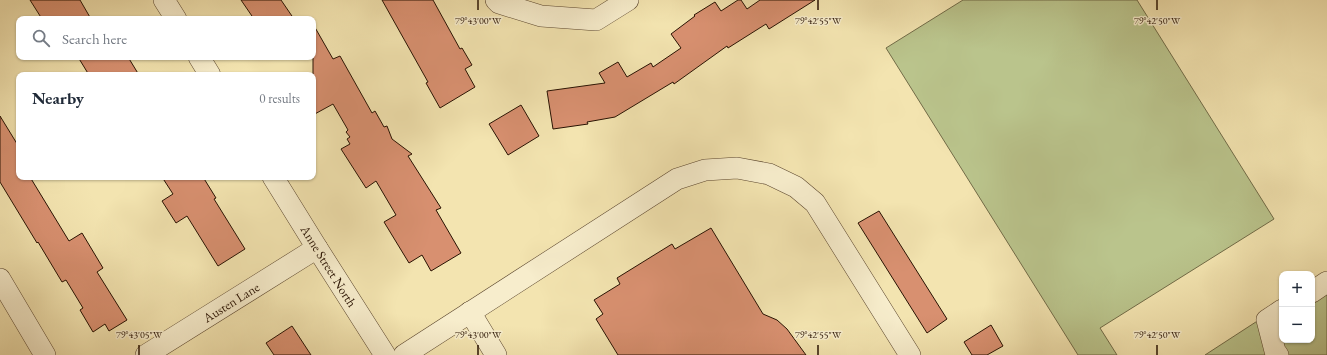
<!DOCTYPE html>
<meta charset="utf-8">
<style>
:root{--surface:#fff;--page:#f2f2f3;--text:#1f2937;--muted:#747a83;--line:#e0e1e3}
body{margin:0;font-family:"EB Garamond",serif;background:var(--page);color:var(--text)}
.controls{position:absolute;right:12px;bottom:12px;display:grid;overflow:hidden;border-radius:8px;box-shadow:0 1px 3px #0004}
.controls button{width:36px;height:36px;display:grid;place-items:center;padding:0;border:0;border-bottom:1px solid var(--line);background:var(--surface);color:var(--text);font:20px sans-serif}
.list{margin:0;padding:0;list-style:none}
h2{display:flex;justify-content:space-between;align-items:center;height:52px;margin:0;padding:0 16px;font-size:17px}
h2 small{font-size:13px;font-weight:400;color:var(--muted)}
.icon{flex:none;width:22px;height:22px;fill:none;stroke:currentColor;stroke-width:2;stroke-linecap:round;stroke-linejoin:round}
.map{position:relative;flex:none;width:1327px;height:355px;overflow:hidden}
.search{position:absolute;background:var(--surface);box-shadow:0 1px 3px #0004;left:16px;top:16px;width:300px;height:44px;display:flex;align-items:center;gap:10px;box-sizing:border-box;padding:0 14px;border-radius:8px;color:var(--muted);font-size:15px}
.panel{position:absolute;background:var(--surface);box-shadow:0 1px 3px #0004;left:16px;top:72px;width:300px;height:108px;border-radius:8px}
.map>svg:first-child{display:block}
.green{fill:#bac48c;stroke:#716b47}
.building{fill:#d89070;stroke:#281202}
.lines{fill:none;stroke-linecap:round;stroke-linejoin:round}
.minor-casing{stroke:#5b462e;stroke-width:22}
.minor{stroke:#f7edcc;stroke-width:21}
.ticks{fill:none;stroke:#281202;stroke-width:1.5}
.labels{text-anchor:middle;stroke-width:3;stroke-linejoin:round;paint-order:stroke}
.street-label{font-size:13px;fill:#281202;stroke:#f7edcc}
.ticks-label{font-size:10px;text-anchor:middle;fill:#281202;stroke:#f7edcc;stroke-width:3;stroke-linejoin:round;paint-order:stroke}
</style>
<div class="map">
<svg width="1327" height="355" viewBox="0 0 1327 355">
<rect width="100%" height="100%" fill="#f3e4b0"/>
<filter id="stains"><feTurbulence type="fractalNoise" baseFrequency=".005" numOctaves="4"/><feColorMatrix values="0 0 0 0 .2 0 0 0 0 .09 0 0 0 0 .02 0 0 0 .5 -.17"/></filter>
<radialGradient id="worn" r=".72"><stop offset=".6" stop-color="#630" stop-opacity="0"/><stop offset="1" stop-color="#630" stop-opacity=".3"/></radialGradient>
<g class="green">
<path d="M 963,0 L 1137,0 L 1274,219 L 1100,328 L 1117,355 L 1078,355 L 886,48 Z"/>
<path d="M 1327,276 L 1327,355 L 1205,355 L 1282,305 L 1282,340 L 1312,340 L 1312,286 Z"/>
</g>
<g class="building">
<path d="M 30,0 L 80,0 L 91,19 L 42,19 Z"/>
<path d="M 241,0 L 281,0 L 294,19 L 254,19 Z"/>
<path d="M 382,0 L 433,0 L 460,49 L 462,48 L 472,65 L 465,69 L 475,87 L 440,108 L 426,83 L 428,82 Z"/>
<path d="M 738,0 L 741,0 L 747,9 L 760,0 L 815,0 L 769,29 L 766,24 L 728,48 L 727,46 L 674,84 L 673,82 L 615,117 L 587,122 L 588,124 L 553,129 L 547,91 L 605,83 L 599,73 L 618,62 L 627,77 L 651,63 L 653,67 L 681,48 L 671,34 L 695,16 L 694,15 L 715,2 L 721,11 Z"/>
<path d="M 313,24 L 333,59 L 340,56 L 372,113 L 375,111 L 384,127 L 387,126 L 392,139 L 412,154 L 408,156 L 441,208 L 436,210 L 461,253 L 431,271 L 422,255 L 409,263 L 384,222 L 396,215 L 376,181 L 366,188 L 341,149 L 350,144 L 347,139 L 350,137 L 346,132 L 348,130 L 333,104 L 313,115 Z"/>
<path d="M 78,57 L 128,57 L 139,75 L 89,75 Z"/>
<path d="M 521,105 L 539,136 L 508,155 L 489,124 Z"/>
<path d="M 0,116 L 19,147 L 19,177 L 30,177 L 69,241 L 82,233 L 103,268 L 97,272 L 127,320 L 109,331 L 105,324 L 93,332 L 80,310 L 83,308 L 66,280 L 62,282 L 38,242 L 37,243 L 0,182 Z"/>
<path d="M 162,177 L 203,177 L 216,198 L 214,199 L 245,249 L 218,266 L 187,216 L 176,223 L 162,201 L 173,194 Z"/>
<path d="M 879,211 L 947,319 L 927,333 L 858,223 Z"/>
<path d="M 711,228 L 763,314 L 777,320 L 787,329 L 806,355 L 618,355 L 596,319 L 603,314 L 594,300 L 620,284 L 617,278 L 672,244 L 675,249 Z"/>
<path d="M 991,325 L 1003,346 L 987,355 L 972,355 L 964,342 Z"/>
<path d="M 292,326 L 311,355 L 274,355 L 266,343 Z"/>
</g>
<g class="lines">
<defs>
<g id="minor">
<path d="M 164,0 L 176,19"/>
<path d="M 496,0 L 499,3 L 541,16 L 596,20 L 628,0"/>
<path d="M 199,57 L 210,75"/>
<path d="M 273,177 L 317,248 L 385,355"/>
<path d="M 0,279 L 45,355"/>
<path d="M 1312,292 L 1327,282"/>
<path d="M 470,312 L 496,355"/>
<path d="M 146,355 L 317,248"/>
<path d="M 404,355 L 677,179 L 705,170 L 737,168 L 769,174 L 796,187 L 815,203 L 910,355"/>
<path d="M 1278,355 L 1275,351 L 1267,320 L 1282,310"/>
</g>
</defs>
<use href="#minor" class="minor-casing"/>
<use href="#minor" class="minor"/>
</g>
<path class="ticks" d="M 478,0 L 478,10M 818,0 L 818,10M 1157,0 L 1157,10M 139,345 L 139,355M 478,345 L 478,355M 818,345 L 818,355M 1157,345 L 1157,355"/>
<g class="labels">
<g class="street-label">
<text transform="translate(329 266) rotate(58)" y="5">Anne Street North</text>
<text transform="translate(231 302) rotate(-32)" y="5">Austen Lane</text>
</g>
</g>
<g class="ticks-label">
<text x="478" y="24">79°43'00"W</text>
<text x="818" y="24">79°42'55"W</text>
<text x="1157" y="24">79°42'50"W</text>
<text x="139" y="338">79°43'05"W</text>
<text x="478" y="338">79°43'00"W</text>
<text x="818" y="338">79°42'55"W</text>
<text x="1157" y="338">79°42'50"W</text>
</g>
<rect width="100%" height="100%" filter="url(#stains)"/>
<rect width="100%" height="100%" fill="url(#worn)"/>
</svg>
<div class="controls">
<button>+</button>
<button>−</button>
</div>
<div class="search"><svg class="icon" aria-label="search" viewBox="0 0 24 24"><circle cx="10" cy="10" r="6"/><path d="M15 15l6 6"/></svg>Search here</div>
<section class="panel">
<h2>Nearby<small>0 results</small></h2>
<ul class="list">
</ul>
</section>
</div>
